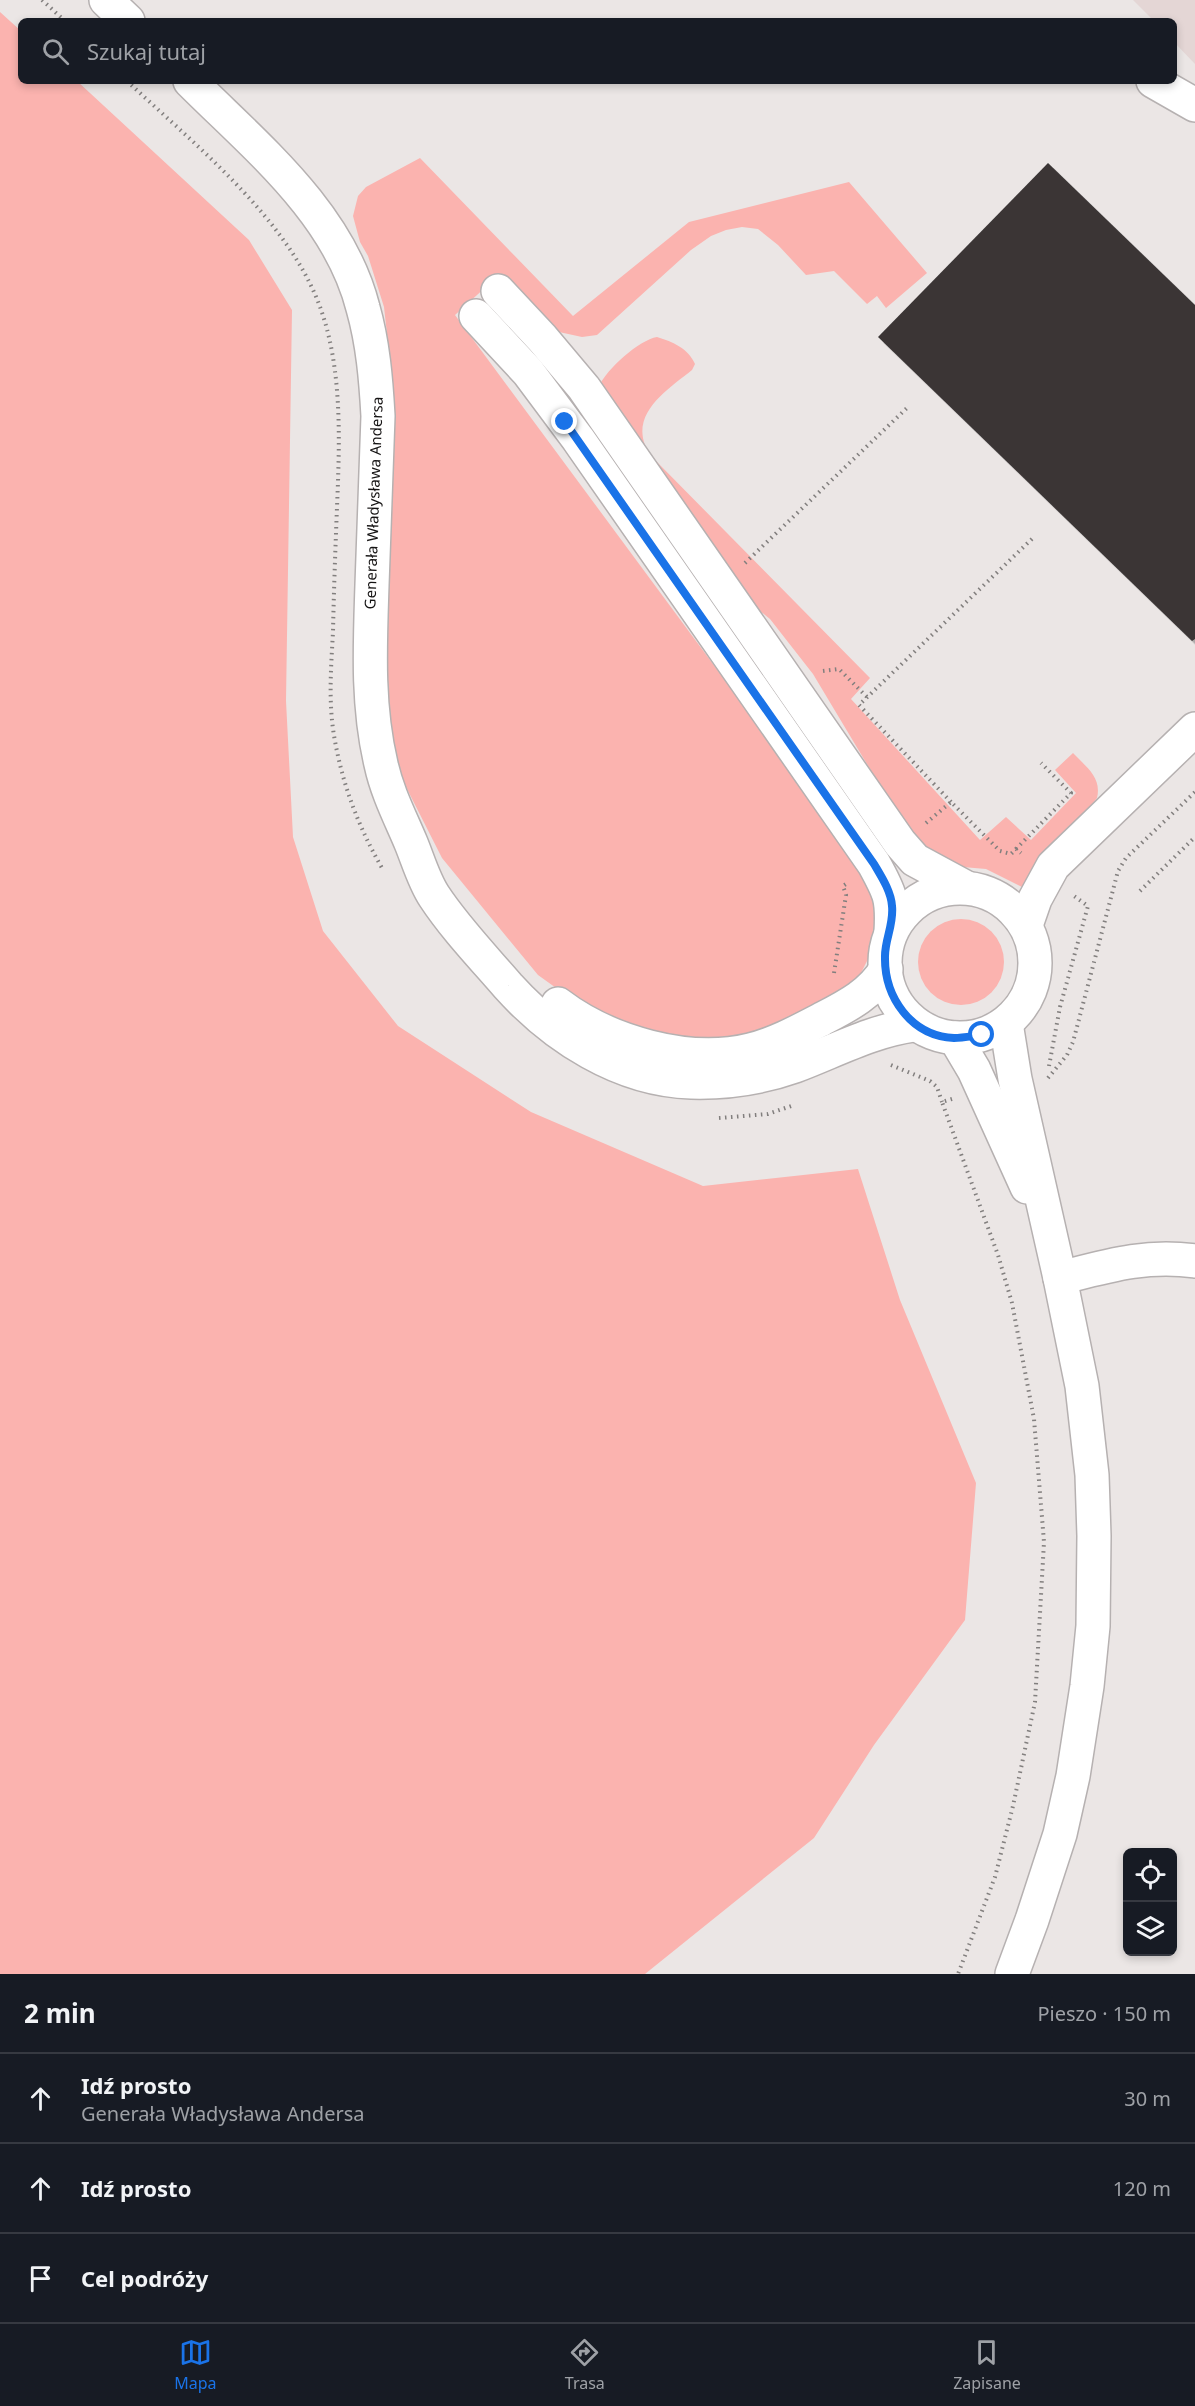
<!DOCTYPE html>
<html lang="pl">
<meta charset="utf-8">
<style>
:root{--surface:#171b24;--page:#20242c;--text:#f1f3f6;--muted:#9ea1a6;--line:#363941;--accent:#1a73e8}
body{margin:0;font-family:"Noto Sans",sans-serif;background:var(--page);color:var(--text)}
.controls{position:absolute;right:18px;bottom:18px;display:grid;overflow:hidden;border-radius:9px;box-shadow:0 3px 9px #0003}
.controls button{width:54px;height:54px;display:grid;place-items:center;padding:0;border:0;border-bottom:2px solid var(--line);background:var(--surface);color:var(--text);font:30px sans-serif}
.stop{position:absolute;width:18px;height:18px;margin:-14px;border:4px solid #1a73e8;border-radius:50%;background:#fff}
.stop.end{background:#1a73e8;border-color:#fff;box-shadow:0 2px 6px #0008}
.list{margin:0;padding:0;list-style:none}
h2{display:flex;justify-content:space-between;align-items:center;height:78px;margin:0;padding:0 24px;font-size:26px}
h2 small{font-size:20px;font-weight:400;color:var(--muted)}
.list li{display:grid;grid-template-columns:39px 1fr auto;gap:18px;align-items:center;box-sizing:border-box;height:90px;padding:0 24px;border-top:2px solid var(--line)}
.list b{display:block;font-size:22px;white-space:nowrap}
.list p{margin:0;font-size:20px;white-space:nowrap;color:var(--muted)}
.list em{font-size:20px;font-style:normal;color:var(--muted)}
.icon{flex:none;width:33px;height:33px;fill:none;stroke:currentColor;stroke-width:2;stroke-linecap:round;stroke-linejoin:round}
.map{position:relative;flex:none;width:1195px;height:1974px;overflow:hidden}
.search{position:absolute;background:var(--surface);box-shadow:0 3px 9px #0003;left:18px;right:18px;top:18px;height:66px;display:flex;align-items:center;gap:15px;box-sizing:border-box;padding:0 21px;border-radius:9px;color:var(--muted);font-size:22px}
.sheet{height:348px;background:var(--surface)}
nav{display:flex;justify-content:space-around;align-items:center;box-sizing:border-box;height:84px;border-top:2px solid var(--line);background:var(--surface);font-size:16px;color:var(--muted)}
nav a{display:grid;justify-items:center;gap:3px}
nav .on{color:var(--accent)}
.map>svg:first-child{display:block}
.built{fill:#e4d6d5}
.green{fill:#fbb3af}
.building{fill:#3a3636;filter:url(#shadow)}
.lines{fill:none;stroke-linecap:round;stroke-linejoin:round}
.minor-casing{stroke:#b6b1b1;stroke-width:36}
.path{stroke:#827f7e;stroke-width:4;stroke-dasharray:1.5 4.5;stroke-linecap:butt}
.minor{stroke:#fff;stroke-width:33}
.route{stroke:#1a73e8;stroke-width:8}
.labels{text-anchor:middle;stroke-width:6;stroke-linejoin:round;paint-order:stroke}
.street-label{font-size:15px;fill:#151313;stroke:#fff}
</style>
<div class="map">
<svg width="1195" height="1974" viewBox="0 0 1195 1974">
<defs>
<filter id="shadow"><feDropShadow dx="5.5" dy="5.5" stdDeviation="0" flood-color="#0004"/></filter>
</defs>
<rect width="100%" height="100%" fill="#ebe6e5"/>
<path class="built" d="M 1133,0 L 1195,0 L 1195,64 L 1174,42 L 1174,21 L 1154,21 Z"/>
<g class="green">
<path d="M 0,12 L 21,31 L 21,81 L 77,81 L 249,240 L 292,310 L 286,701 L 293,837 L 323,931 L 398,1026 L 531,1112 L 703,1186 L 858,1169 L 900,1300 L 976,1483 L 965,1620 L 874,1745 L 814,1838 L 645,1974 L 0,1974 Z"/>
<path d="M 420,158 L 573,316 L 689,222 L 849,182 L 927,273 L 886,308 L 877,296 L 867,304 L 834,271 L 806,275 L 778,245 L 758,229 L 742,227 L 726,230 L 711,236 L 691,250 L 597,335 L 582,337 L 559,332 L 499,275 L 455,315 L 872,879 L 878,921 L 869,957 L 861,973 L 845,989 L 759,1031 L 719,1039 L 684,1040 L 591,1013 L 538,975 L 442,858 L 405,785 L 392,746 L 386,654 L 391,370 L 384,307 L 368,256 L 360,242 L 353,216 L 358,196 L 366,187 Z"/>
<path d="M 657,337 C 673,342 688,348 695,364 L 692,370 C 670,388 632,411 645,445 C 646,451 653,456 656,461 L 870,678 L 851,699 L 980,840 L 1006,817 L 1031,840 L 1076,793 L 1055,770 L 1073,753 C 1086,767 1102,777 1097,798 C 1073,829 1036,850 1024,888 L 986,869 L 951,866 L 933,860 L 904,826 L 813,674 L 770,619 L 744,598 L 599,386 C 607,369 639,340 657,337 Z"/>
<circle cx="961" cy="962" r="43"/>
</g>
<path class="building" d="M 1048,163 L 1195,305 L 1195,639 L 1192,641 L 878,337 Z"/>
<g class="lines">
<defs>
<g id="minor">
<path d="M 106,0 L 128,21"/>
<path d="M 190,81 C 256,147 339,213 363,308 C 373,343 376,380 378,416 C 376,473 374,529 372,585 C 370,646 367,705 381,764 C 387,792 400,817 411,843 C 418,860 424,881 434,896 C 455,928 483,957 508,986 C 554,1037 620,1080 691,1082 C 726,1083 761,1078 795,1066 C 835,1051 871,1031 914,1025"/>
<path d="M 1153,81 L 1195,105"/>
<path d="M 498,291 L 542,338 L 584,388 L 900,843 L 915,860 L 965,887"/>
<path d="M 476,316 L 528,372 L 578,439 L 874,864 C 890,893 893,899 891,932"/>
<circle cx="960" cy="963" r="75"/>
<path d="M 1026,925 L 1035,899 L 1053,866 L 1195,729"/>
<path d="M 558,1004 C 608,1042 688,1065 750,1050 C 775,1044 799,1031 822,1019 C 847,1006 871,994 886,969"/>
<path d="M 1006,1023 L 1015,1079 L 1060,1278 L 1082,1386 L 1092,1475 L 1094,1536 L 1093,1626 L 1087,1686 L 1073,1776 L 1060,1834 L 1032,1920 L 1012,1974"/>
<path d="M 955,1038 L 974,1070 L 1027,1187"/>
<path d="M 1060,1278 C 1107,1266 1146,1254 1195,1261"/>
</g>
</defs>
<use href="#minor" class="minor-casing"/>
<g class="path">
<path d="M 42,0 L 65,21"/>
<path d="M 127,81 C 193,143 282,214 317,299 C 340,356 340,421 338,482 C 336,532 334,582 333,632 C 331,668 328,705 335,741 C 343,786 359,828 382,868"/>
<path d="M 745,563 L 909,406"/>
<path d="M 823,671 L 839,669 L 867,697"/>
<path d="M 951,802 L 859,705 L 1035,536"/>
<path d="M 926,823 L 951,802 L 1000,851 L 1011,854 L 1016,849 L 1021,853"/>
<path d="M 1016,849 L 1071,793 L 1041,763"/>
<path d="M 1140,891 L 1195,837"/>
<path d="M 834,973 L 846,895 L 843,886 L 846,884"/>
<path d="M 891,1065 L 930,1081 L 937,1087 L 942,1102"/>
<path d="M 1049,1066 L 1060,1007 L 1088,906 L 1074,896"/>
<path d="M 1048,1078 L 1067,1055 L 1073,1042 L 1118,871 L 1126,858 L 1195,792"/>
<path d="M 952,1099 L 942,1102 L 998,1255 L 1012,1303 L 1034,1419 L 1044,1542 L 1035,1702 L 1013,1806 L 995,1877 L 958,1974"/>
<path d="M 719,1118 L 768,1114 L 794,1105"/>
</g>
<use href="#minor" class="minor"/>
</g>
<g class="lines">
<path class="route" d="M 565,422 L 874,864 C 881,876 891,891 892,906 C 894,924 885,939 885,956 C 884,997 911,1036 954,1038 C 963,1038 973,1036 982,1035"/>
</g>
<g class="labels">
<g class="street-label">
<text transform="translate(374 503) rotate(-88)" y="5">Generała Władysława Andersa</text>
</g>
</g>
</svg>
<div class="controls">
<button><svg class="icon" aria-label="locate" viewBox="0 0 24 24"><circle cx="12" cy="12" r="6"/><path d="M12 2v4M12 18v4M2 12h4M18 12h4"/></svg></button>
<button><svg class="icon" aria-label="layers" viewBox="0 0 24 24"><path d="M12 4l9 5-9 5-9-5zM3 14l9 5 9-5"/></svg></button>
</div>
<div class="stop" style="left:982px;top:1035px"></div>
<div class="stop end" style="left:565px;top:422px"></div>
<div class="search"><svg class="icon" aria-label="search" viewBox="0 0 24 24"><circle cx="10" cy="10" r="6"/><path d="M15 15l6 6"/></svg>Szukaj tutaj</div>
</div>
<section class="sheet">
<h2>2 min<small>Pieszo · 150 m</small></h2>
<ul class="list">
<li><svg class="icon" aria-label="ahead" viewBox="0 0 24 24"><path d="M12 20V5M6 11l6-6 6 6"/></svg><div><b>Idź prosto</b><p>Generała Władysława Andersa</p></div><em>30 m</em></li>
<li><svg class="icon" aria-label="ahead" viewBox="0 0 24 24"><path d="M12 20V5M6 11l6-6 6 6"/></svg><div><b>Idź prosto</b></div><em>120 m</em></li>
<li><svg class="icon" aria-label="arrive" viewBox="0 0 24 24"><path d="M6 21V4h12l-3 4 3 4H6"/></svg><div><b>Cel podróży</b></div></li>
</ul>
</section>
<nav>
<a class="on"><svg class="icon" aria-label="map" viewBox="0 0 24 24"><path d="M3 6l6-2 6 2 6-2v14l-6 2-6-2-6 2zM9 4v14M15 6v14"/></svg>Mapa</a>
<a><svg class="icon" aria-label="directions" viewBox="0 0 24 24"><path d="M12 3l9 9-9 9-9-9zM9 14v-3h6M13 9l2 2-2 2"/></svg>Trasa</a>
<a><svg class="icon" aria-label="saved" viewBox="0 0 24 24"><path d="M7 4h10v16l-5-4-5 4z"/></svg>Zapisane</a>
</nav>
